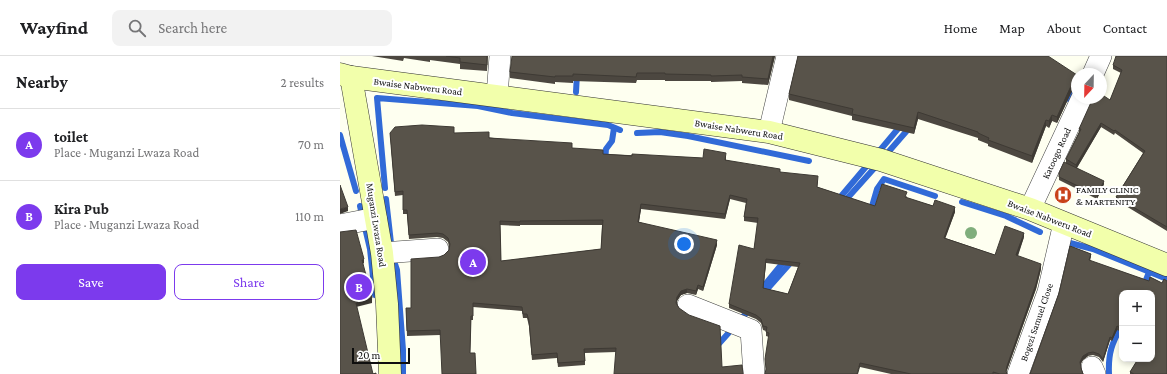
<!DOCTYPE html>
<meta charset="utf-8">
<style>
:root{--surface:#fff;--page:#f2f2f2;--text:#202124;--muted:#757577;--line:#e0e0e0;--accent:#7c3aed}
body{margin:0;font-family:"Crimson Pro",serif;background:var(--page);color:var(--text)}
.controls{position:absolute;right:12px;bottom:12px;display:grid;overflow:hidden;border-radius:8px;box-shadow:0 2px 6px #0003}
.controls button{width:36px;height:36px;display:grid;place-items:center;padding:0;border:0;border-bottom:1px solid var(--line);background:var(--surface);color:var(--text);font:20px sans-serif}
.compass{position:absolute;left:731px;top:12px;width:36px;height:36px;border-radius:50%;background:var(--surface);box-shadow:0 2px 6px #0003;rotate:202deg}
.scale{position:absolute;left:12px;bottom:10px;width:58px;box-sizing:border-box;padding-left:4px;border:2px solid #0e0e0e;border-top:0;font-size:11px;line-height:14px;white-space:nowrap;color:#0e0e0e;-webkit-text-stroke:3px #fff;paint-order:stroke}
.you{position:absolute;left:344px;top:188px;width:14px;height:14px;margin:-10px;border:3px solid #fff;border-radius:50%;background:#1a73e8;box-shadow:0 0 0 6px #1a73e833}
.badge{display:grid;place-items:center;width:26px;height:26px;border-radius:50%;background:var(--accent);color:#fff;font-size:13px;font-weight:700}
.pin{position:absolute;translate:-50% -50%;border:2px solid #fff;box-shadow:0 1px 4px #0006}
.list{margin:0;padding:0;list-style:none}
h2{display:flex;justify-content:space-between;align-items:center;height:52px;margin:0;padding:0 16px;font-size:17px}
h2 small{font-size:13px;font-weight:400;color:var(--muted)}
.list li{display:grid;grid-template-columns:26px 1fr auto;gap:12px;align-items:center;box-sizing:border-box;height:72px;padding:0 16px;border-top:1px solid var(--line)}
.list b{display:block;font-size:15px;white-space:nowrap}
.list p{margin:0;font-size:13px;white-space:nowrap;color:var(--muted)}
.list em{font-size:13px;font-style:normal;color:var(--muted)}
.actions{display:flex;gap:8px;padding:12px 16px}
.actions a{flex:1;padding:9px 0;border:1px solid var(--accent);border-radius:8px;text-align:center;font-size:14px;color:var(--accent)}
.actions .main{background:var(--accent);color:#fff}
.icon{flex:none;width:22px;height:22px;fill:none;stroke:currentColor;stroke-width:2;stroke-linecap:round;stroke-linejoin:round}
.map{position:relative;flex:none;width:827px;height:318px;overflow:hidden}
header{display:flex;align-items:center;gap:24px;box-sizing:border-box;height:56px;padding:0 20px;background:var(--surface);border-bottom:1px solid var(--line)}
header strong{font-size:19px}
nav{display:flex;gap:22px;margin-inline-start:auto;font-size:14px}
.search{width:280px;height:36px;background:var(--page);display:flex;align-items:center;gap:10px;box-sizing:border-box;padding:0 14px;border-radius:8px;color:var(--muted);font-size:15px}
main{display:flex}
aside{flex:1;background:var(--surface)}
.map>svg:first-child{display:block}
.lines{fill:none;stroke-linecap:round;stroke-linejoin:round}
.stream{stroke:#316ad7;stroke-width:6}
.street-casing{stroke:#414141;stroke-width:22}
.secondary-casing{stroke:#303030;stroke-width:23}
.street{stroke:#fff;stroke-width:21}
.secondary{stroke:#f2ffab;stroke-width:22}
.tree{fill:#80ae7c}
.wall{fill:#4c4740;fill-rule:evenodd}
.shaded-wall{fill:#3e3a34}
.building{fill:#58534a;stroke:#3e3a34;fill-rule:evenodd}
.labels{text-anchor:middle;stroke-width:4;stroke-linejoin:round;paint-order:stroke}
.street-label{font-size:10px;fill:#0e0e0e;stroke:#fff}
.poi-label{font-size:10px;fill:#0e0e0e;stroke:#fff;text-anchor:start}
</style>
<header>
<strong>Wayfind</strong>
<div class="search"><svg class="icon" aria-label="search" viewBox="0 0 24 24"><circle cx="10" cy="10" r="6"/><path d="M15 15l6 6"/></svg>Search here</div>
<nav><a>Home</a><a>Map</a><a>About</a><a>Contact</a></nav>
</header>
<main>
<aside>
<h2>Nearby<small>2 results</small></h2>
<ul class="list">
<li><span class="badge">A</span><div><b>toilet</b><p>Place · Muganzi Lwaza Road</p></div><em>70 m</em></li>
<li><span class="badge">B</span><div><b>Kira Pub</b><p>Place · Muganzi Lwaza Road</p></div><em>110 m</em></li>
</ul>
<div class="actions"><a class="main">Save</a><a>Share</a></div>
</aside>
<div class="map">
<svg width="827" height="318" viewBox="0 0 827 318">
<rect width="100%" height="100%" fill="#fefff0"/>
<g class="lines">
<g class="stream">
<path d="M 236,36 L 237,18"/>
<path d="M 730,44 L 737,29"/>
<path d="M 297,77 L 320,76 L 348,80 L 469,105"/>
<path d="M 0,79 L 16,135"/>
<path d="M 536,99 L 562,68"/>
<path d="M 544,101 L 571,70"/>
<path d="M 265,106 L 266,93 L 272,85 L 274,72"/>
<path d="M 45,132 L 37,42 L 138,50 L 172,57 L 268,69 L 280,74"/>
<path d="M 46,143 L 51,187"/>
<path d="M 497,145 L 530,106"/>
<path d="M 622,146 L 666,160 L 700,176"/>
<path d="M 503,147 L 538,108"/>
<path d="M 20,150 L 30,193 L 35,239"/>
<path d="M 530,157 L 537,133 L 544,123 L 595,140"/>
<path d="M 727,193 L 730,187 L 753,193 L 827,223"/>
<path d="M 54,205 L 57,214 L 63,294 L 63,318"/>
<path d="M 419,236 L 446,203"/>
<path d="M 801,237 L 809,216"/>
<path d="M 422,239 L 453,204"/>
<path d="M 376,291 L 410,253"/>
<path d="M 769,318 C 768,297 772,287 782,269"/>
</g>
<defs>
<g id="street">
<path d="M 753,18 L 761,0"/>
<path d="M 157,40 L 160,0"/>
<path d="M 429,76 L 447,0"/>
<path d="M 690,153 L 742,42"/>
<path d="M 0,169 L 36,162"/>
<path d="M 42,197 L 98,193"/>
<path d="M 348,249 L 411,274 L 414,318"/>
<path d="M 752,311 L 755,318"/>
<path d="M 678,318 L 708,236 L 724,167"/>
</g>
<g id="secondary">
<path d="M 0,18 L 11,21 L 429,76 L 541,104 L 690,153 L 827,209"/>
<path d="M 11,21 L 42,197 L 47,248 L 50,318"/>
</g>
</defs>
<use href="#street" class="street-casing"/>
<use href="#secondary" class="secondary-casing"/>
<use href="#street" class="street"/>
<use href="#secondary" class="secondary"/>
</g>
<circle class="tree" cx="631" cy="177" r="6"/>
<g class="wall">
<path d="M 32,0 L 148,0 L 147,15 L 120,13 L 120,8 L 90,4 L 90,6 L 64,2 L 63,5 Z"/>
<path d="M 435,0 L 428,29 L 402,27 L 402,25 L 371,26 L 371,25 L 325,25 L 325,24 L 297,24 L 296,27 L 233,25 L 233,27 L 215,26 L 215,28 L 170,22 L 170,16 Z"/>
<path d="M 827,0 L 827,175 L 776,144 L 776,141 L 803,97 L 775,77 L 774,79 L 761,71 L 737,112 L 764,128 L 757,143 L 719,124 L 719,117 L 726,107 L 726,103 L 739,76 L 739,73 L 770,44 L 781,17 L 773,13 L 773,9 Z"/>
<path d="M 735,32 L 731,37 L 717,67 L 712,65 L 709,72 L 706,70 L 692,107 L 648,90 L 648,88 L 638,84 L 638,82 L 578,63 L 574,78 L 512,64 L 512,60 L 449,44 L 449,38 Z"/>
<path d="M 50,77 L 114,77 L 232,92 L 263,98 L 363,102 L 386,101 L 386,104 L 478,125 L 477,131 L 535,150 L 567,140 L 566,142 L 615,156 L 605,182 L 655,199 L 684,181 L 678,200 L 701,213 L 696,233 L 667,314 L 666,316 L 667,318 L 551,318 L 520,311 L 426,314 L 429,281 L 426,280 L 426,275 L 423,274 L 421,267 L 416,263 L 389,252 L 389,248 L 414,193 L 418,167 L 404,165 L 404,161 L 406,147 L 390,143 L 385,163 L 301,153 L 299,166 L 377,189 L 363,235 L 358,233 L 356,239 L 347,237 L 341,239 L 337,245 L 337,247 L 339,252 L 382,311 L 403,318 L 276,296 L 245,297 L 245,309 L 218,311 L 217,302 L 192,304 L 189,270 L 187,262 L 183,262 L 182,255 L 133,251 L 133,264 L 131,264 L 130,297 L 136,318 L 100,279 L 67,280 L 66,252 L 71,252 L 99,201 L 104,199 L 109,194 L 109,191 L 108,186 L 103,182 L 97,181 L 69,183 L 67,158 L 63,158 L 63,139 L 55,140 ZM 160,169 L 180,170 L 180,169 L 262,169 L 261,193 L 161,205 ZM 426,207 L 458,211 L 448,238 L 423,232 Z"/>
<path d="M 730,190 L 751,198 L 751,201 L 750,205 L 809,225 L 810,221 L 822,227 L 824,223 L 827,225 L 827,318 L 790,318 L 790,316 L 798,303 L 812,303 L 812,237 L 782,237 L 782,276 L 777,274 L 772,285 L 770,284 L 763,306 L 759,301 L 753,299 L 748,300 L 743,304 L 740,309 L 743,318 L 690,318 L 719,237 Z"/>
</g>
<g class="shaded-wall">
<path d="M 433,0 L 435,0 L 428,29 L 428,23 Z"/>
<path d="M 737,25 L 737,32 L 735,32 L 731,37 L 717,67 L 717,61 L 731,30 L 735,26 Z"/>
<path d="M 578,56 L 578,63 L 574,78 L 574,72 Z"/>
<path d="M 712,59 L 712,65 L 709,72 L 709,65 Z"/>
<path d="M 706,64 L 706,70 L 692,107 L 692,100 Z"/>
<path d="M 761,67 L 761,71 L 736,113 L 736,109 Z"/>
<path d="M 764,125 L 764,128 L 757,143 L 757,139 Z"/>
<path d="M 390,139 L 390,143 L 385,163 L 385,158 Z"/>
<path d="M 301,148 L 301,153 L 298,171 L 298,166 Z"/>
<path d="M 8,151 L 8,155 L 0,158 L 0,153 Z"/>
<path d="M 615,151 L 615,156 L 604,186 L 604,182 Z"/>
<path d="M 684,177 L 684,181 L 676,204 L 676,199 Z"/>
<path d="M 377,184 L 377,189 L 363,235 L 363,231 Z"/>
<path d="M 24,203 L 24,207 L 22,208 L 22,204 Z"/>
<path d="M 426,203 L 426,207 L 423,237 L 423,232 Z"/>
<path d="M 701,208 L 701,213 L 696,233 L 667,314 L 666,318 L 667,310 Z"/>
<path d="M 358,229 L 358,233 L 356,239 L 356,235 Z"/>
<path d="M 347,233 L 347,237 L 341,239 L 337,245 L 336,251 L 337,241 L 341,235 Z"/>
<path d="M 32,242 L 32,247 L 16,251 L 16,247 Z"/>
<path d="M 777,270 L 777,274 L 772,285 L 772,282 Z"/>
<path d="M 770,281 L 770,284 L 763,306 L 763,303 Z"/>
<path d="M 748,297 L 748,300 L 743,304 L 740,309 L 740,306 L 743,300 Z"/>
<path d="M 520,307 L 520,311 L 518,318 L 517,318 Z"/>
</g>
<g class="building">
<path d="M 106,0 L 147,0 L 147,9 L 120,6 L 120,2 Z"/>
<path d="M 172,0 L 433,0 L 428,23 L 402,21 L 402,19 L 371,20 L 371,19 L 325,18 L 325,17 L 297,17 L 296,21 L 233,18 L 233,20 L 215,20 L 215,21 L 170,16 Z"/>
<path d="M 458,0 L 708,0 L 737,19 L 737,25 L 735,26 L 731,30 L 717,61 L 712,59 L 709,65 L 706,64 L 692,100 L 648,84 L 649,82 L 638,77 L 638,76 L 578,56 L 574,72 L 512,58 L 513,53 L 449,38 Z"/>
<path d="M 776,0 L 827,0 L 827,171 L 776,141 L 805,95 L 775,74 L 774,75 L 761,67 L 736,109 L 726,103 L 741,73 L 739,73 L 753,42 L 761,42 L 761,38 L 770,44 L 782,14 L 773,9 Z"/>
<path d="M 82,69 L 114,71 L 114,77 L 149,76 L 149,82 L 232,87 L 232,92 L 263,94 L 263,98 L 292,100 L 292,98 L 363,102 L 364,93 L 386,97 L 385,104 L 440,113 L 440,116 L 478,120 L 477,131 L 535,150 L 542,128 L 567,136 L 565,141 L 593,150 L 595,144 L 615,151 L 604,182 L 655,199 L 665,170 L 684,177 L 676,199 L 701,208 L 696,228 L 667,310 L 666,315 L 667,318 L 660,318 L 653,316 L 653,318 L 571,318 L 520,307 L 517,318 L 425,318 L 426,313 L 425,303 L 429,277 L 426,276 L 427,271 L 423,270 L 421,263 L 416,259 L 389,248 L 399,189 L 414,193 L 418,162 L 404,161 L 407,143 L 390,139 L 385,158 L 301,148 L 298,166 L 377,184 L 363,231 L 358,229 L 356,235 L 347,233 L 341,235 L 337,241 L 336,247 L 339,252 L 349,259 L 380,270 L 382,311 L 402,309 L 403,318 L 274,318 L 276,292 L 244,293 L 245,305 L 218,307 L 217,297 L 192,299 L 189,265 L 187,258 L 183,258 L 182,251 L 133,247 L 133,260 L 131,260 L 130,297 L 135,297 L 136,318 L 102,318 L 100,274 L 67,275 L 66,252 L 71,252 L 71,203 L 99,201 L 104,199 L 109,194 L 110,188 L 108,182 L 103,178 L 97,177 L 69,179 L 67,154 L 63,154 L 63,135 L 55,136 L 50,77 L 55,71 ZM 263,164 L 261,193 L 161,205 L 160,165 L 180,166 L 180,165 ZM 426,203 L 460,207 L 448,238 L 423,232 Z"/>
<path d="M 724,106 L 764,125 L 757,139 L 719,121 L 719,117 Z"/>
<path d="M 0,129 L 8,151 L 0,153 Z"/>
<path d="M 16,174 L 24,203 L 22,204 L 32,242 L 16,247 L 33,318 L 36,317 L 36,318 L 0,318 L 0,176 Z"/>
<path d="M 730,190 L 751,198 L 749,204 L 809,225 L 810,221 L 822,227 L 824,223 L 827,225 L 827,318 L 794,318 L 790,316 L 798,303 L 812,303 L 812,237 L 782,237 L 782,273 L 777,270 L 772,282 L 770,281 L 763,303 L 759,298 L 753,296 L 748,297 L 743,300 L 740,306 L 741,312 L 743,318 L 690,318 L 719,237 Z"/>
</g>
<defs>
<symbol id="hospital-disc" viewBox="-11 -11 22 22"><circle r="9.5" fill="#c9411b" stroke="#fff"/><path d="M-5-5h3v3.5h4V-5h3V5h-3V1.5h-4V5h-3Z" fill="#fff"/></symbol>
</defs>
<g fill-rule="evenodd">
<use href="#hospital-disc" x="713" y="129" width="20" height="20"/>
</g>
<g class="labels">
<g class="street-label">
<text transform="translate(78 30) rotate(7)" y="4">Bwaise Nabweru Road</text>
<text transform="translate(399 73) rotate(9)" y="4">Bwaise Nabweru Road</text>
<text transform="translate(716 97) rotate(-65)" y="4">Katoogo Road</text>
<text transform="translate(710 162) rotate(21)" y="4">Bwaise Nabweru Road</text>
<text transform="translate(37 169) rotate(81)" y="4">Muganzi Lwaza Road</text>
<text transform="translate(696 266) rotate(-71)" y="4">Bogezi Samuel Close</text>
</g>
<g class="poi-label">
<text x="736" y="137">FAMILY CLINIC<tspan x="736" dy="12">&amp; MARTENITY</tspan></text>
</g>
</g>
</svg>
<div class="controls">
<button>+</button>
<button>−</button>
</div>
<svg class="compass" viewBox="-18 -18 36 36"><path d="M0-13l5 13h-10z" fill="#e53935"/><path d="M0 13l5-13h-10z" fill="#757577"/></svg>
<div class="scale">20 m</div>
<div class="you"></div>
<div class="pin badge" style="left:133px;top:206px">A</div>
<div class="pin badge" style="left:19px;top:231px">B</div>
</div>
</main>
